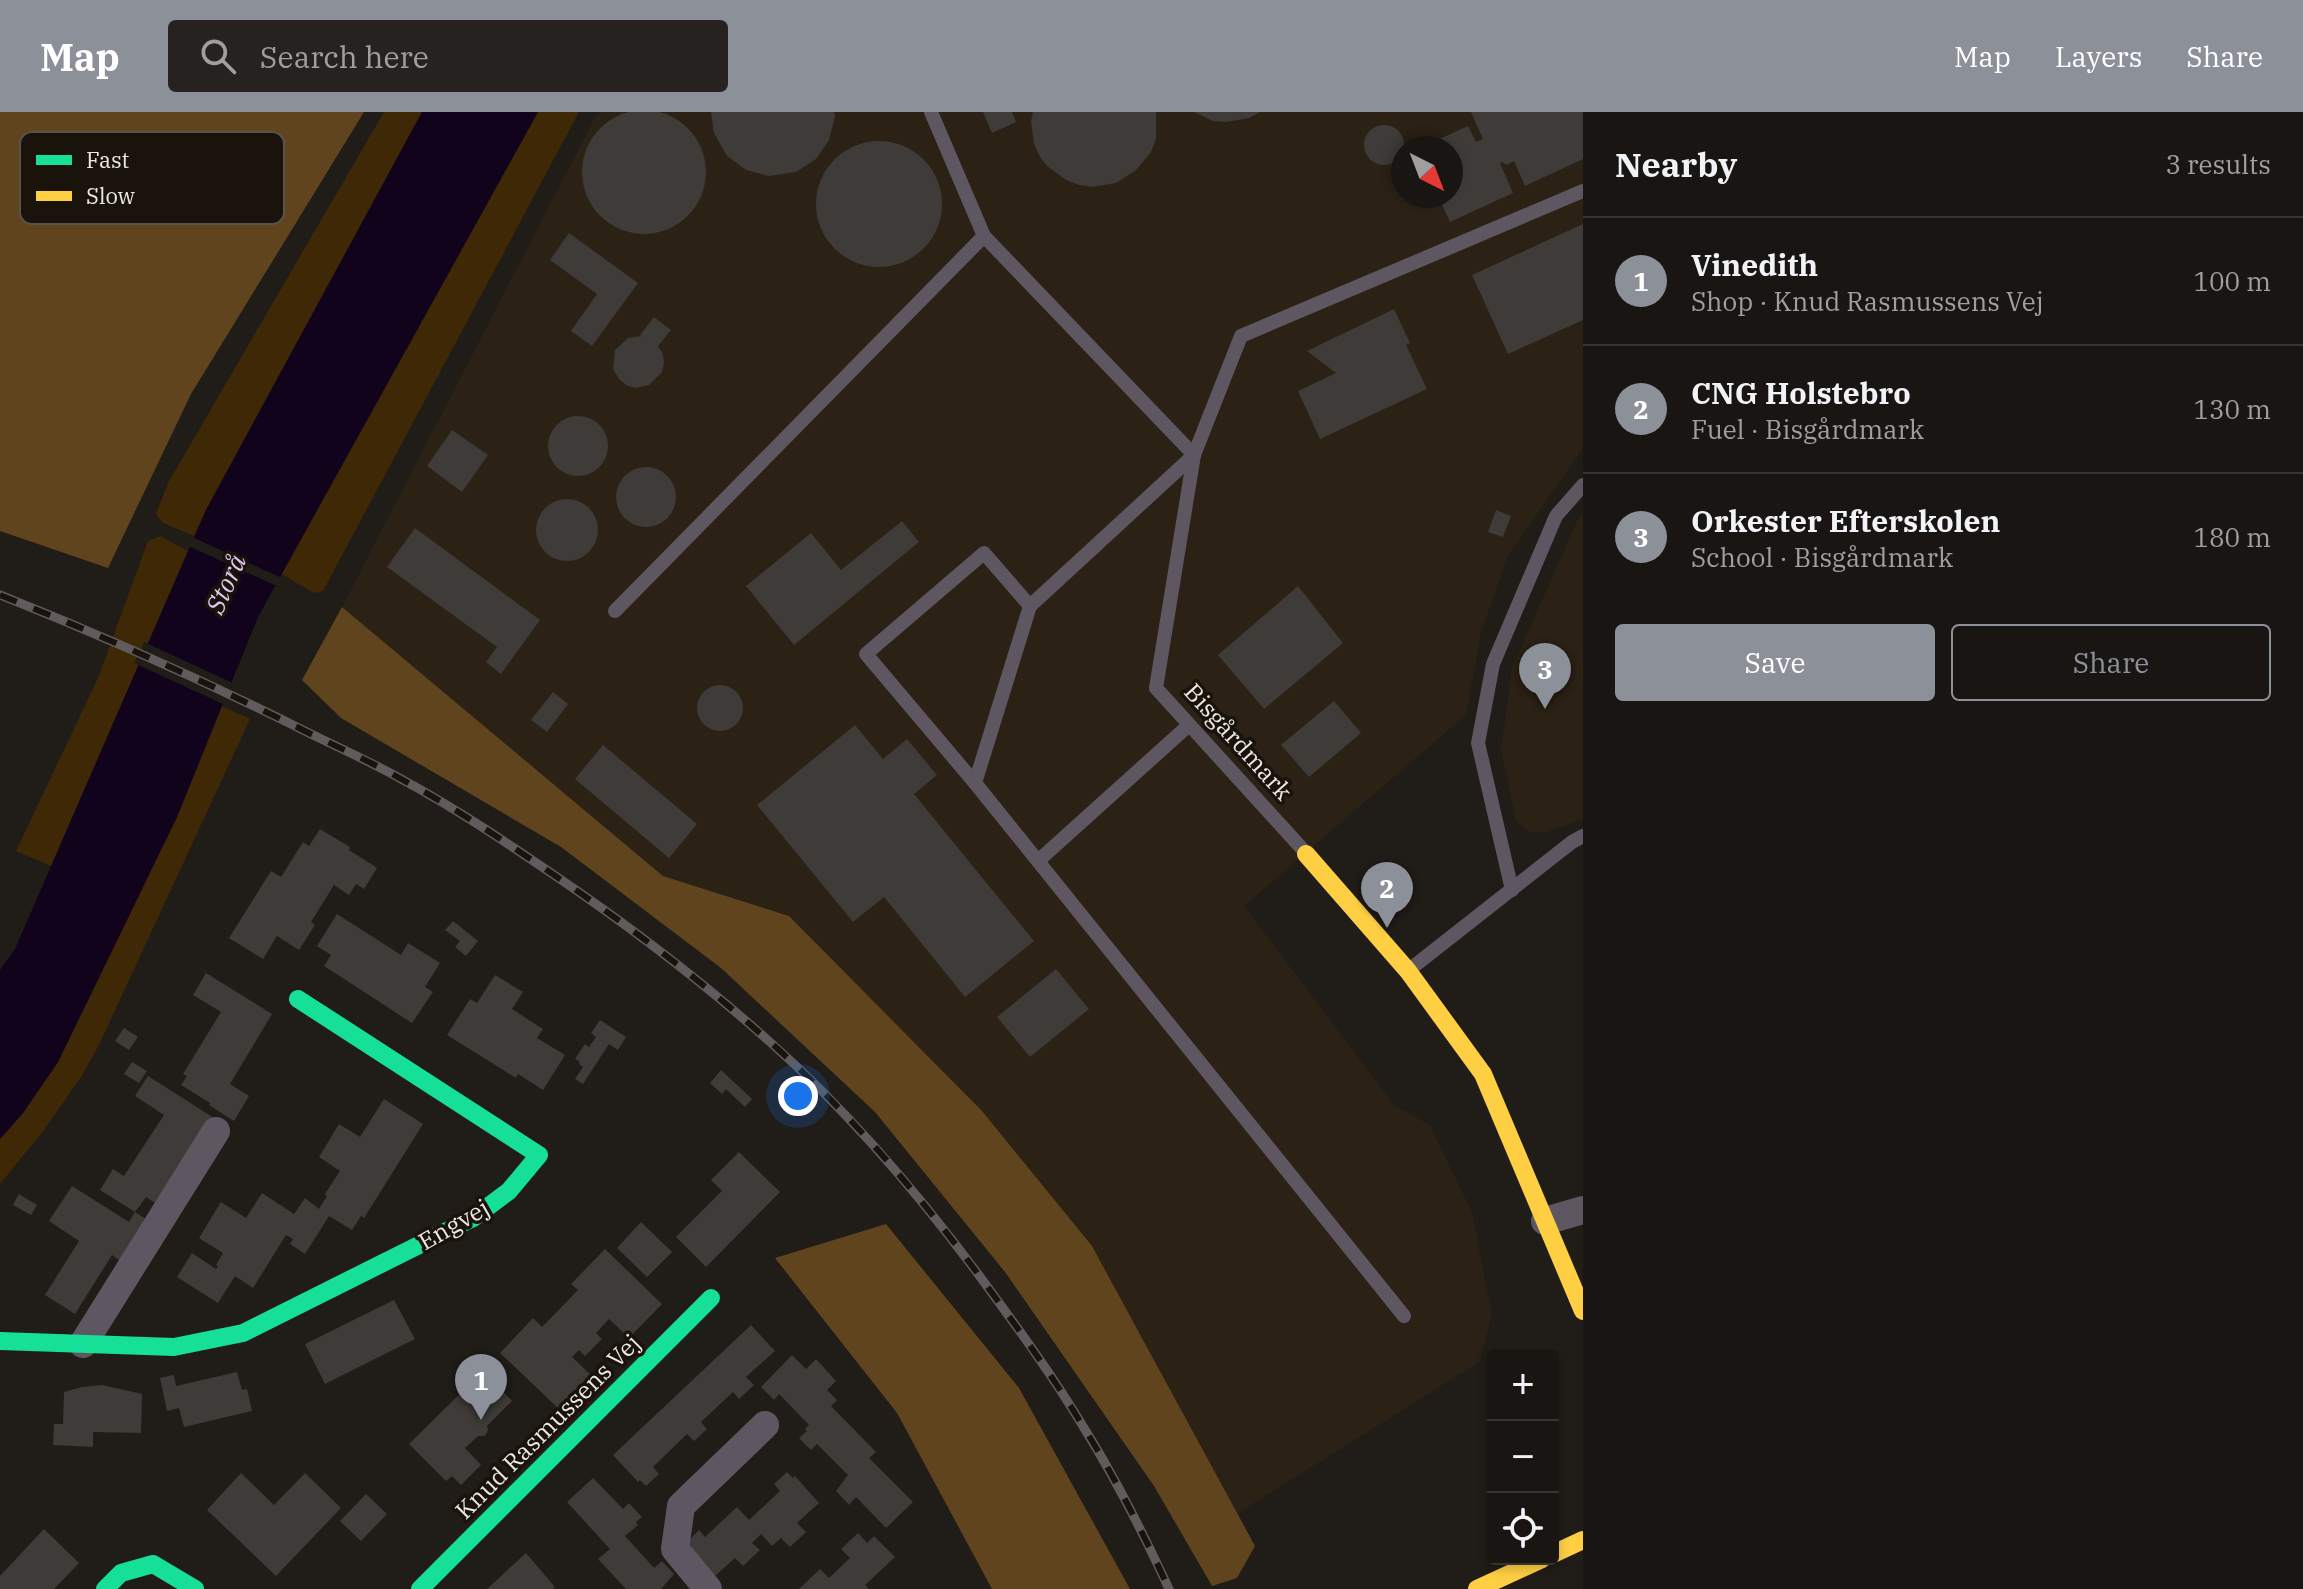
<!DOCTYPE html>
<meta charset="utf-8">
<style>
:root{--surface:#181512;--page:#252220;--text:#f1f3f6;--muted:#9f9f9f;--line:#363432;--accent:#8c9099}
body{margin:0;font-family:"IBM Plex Serif",serif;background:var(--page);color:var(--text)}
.controls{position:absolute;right:24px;bottom:24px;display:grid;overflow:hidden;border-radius:8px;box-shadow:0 4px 12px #0003}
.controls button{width:72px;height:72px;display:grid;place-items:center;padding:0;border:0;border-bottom:2px solid var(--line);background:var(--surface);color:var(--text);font:40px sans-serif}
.compass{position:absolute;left:1391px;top:24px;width:72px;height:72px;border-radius:50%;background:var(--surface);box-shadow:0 4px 12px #0003;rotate:138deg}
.you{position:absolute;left:798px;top:984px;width:28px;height:28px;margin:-20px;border:6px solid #fff;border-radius:50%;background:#1a73e8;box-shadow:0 0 0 12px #1a73e833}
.badge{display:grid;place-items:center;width:52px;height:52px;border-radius:50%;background:var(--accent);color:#fff;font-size:26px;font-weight:700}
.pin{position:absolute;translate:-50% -66px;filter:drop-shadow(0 2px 4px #0008)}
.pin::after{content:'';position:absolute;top:42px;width:28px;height:24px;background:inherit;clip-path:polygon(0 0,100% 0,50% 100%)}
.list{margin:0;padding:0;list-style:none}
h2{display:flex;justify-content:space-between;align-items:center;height:104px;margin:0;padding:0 32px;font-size:34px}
h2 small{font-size:26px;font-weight:400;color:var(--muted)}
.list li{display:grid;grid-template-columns:52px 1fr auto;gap:24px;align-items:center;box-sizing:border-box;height:128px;padding:0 32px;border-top:2px solid var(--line)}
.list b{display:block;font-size:30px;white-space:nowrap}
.list p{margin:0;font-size:26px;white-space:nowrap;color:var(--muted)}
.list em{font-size:26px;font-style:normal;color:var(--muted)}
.actions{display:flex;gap:16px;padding:24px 32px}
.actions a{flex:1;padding:18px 0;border:2px solid var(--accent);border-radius:8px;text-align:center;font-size:28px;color:var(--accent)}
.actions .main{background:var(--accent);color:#fff}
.icon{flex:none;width:44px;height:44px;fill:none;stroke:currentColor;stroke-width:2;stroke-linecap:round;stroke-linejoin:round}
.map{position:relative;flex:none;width:1583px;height:1477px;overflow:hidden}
header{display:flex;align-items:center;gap:48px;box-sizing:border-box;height:112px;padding:0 40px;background:var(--accent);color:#fff}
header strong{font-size:38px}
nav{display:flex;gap:44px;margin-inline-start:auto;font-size:28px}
.search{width:560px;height:72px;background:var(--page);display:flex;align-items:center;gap:20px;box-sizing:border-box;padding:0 28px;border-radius:8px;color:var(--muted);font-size:30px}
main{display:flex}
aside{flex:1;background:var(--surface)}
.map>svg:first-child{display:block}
.built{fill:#2b2115;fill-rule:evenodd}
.green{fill:#3f2805}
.forest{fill:#5f441d}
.water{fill:#11031c}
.pier{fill:#201c18}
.building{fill:#3e3b38}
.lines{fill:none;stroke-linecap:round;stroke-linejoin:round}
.lane{stroke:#5e5661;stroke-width:14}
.street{stroke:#5e5661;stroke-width:28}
.fast{stroke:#16e098;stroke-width:18}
.slow{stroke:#ffcf43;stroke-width:18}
.rail-casing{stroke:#615b5e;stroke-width:9}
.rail{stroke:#19130b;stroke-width:6;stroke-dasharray:18;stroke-linecap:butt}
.labels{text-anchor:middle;stroke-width:7;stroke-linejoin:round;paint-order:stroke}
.street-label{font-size:24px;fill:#ede8e3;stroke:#19130b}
.water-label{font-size:26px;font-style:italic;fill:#dfc8f1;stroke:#19130b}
.key{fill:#19130b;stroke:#59534c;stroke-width:2}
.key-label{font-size:22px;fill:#ede8e3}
</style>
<header>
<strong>Map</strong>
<div class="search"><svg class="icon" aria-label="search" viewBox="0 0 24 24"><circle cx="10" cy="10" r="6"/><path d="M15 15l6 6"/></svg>Search here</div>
<nav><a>Map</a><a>Layers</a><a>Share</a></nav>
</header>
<main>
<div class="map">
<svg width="1583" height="1477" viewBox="0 0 1583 1477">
<rect width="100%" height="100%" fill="#201c18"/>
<g class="built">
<path d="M 601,0 L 1583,0 L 1583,336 L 1508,444 L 1481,521 L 1466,603 L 1244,794 L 1395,994 L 1430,1013 L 1472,1100 L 1492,1203 L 1479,1250 L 1237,1402 L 1092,1134 L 789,804 L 663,764 L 342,495 L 594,7 ZM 1403,36 L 1451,36 L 1451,84 L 1403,84 Z"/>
<path d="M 1583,402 L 1583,707 L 1547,720 L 1530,720 L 1516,709 L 1501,638 L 1512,556 L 1577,409 Z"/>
</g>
<g class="green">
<path d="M 384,0 L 422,0 L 206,398 L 194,424 L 163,411 L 156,402 L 168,371 Z"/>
<path d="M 538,0 L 579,0 L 323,479 L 314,481 L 281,462 Z"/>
<path d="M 160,424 L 188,439 L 51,754 L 16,739 L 98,566 L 148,429 Z"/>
<path d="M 222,594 L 250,607 L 98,935 L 81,965 L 44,1018 L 0,1072 L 0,1027 L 23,1001 L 58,950 L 177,705 Z"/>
</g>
<g class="forest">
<path d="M 0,0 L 364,0 L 191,282 L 108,456 L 0,419 Z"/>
<path d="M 342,495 L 663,764 L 789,804 L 982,999 L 1092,1134 L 1255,1434 L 1237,1466 L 1212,1474 L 1154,1374 L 1005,1160 L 875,1000 L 721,856 L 561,735 L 341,606 L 302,568 Z"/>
<path d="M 886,1112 L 1019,1276 L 1130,1477 L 992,1477 L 897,1301 L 775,1146 Z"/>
</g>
<path class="water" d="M 422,0 L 538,0 L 258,505 L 177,705 L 58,950 L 23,1001 L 0,1027 L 0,858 L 15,837 L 206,398 Z"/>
<g class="pier">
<path d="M 190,424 L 284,467 L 279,475 L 186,433 Z"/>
<path d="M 144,530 L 235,572 L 227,594 L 134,551 Z"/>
</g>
<g class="building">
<circle cx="644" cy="60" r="62"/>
<path d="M 711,0 L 834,0 L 835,5 L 829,28 L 816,47 L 796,60 L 769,64 L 746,58 L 727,44 L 714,21 Z"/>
<path d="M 983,0 L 1012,0 L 1016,10 L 992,21 Z"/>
<path d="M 1033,0 L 1156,0 L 1156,27 L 1151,40 L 1136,58 L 1116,71 L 1093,75 L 1079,73 L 1066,68 L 1047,54 L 1040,45 L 1034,32 L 1031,9 Z"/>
<path d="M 1194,0 L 1260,0 L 1249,6 L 1226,10 L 1213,9 Z"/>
<path d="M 1471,0 L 1583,0 L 1583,47 L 1525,74 L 1514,49 L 1507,53 L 1502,50 L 1500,51 L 1513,81 L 1450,110 L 1438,84 L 1451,84 L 1451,36 L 1420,36 L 1468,14 L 1476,30 L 1483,27 Z"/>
<circle cx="1384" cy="33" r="20"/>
<circle cx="879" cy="92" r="63"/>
<path d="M 1583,112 L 1583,208 L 1508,242 L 1472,163 Z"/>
<path d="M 569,121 L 638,171 L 592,234 L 571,219 L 597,182 L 550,148 Z"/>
<path d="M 1394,197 L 1410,231 L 1406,233 L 1427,277 L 1320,327 L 1298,279 L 1336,261 L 1307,239 Z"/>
<path d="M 654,205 L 671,218 L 658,234 L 663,242 L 664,251 L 662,260 L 649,273 L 635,276 L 626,273 L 619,267 L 613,257 L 615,238 L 628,226 L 642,224 L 640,223 Z"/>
<circle cx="578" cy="334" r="30"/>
<path d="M 452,318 L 488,343 L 462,380 L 427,354 Z"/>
<circle cx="646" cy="385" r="30"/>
<circle cx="567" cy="418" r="31"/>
<path d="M 1496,398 L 1511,404 L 1503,425 L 1488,420 Z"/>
<path d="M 902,409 L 919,430 L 794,533 L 746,474 L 811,421 L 841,458 Z"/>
<path d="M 415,416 L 540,508 L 501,562 L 486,550 L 497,535 L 387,455 Z"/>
<path d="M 1298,474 L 1343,531 L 1264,597 L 1218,543 Z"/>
<circle cx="720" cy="596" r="23"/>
<path d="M 553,580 L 568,592 L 547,620 L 531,608 Z"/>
<path d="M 1334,589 L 1361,621 L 1309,665 L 1281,633 Z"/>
<path d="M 855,613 L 883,647 L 907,627 L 937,663 L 914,682 L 1034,829 L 965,885 L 884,785 L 853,810 L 757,693 Z"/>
<path d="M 603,633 L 697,712 L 669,746 L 575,667 Z"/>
<path d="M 320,717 L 350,735 L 349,738 L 377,756 L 364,777 L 356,772 L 349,783 L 334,773 L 311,810 L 315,813 L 299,838 L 277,824 L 263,847 L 229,826 L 271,759 L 281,765 L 303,730 L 309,734 Z"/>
<path d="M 337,802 L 401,843 L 408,831 L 440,851 L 425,875 L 433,880 L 412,911 L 324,854 L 331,843 L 317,834 Z"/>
<path d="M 453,809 L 478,829 L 466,844 L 455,835 L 460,829 L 445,818 Z"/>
<path d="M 1056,857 L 1089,897 L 1030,945 L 997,905 Z"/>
<path d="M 206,861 L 272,902 L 230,972 L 249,984 L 234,1009 L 209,993 L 210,991 L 181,973 L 187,964 L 183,962 L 221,900 L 193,883 Z"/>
<path d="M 495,863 L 523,880 L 512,897 L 543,917 L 537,926 L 565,943 L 543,978 L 518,962 L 516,966 L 447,923 L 470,887 L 477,891 Z"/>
<path d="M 600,908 L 626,925 L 618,938 L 609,932 L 583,972 L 575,967 L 583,955 L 579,952 L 580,950 L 575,947 L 585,932 L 589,935 L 596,925 L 591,921 Z"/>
<path d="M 124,916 L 138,925 L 129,938 L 115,929 Z"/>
<path d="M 132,950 L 147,959 L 139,971 L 124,962 Z"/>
<path d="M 721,958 L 752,987 L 745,995 L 726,977 L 722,982 L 710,971 Z"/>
<path d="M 148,964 L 214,1006 L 161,1095 L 146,1085 L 135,1100 L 100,1078 L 113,1057 L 124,1064 L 164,1003 L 135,984 Z"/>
<path d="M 384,987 L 423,1012 L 364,1106 L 361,1104 L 352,1118 L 329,1104 L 305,1142 L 290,1132 L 293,1127 L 286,1123 L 253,1176 L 235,1164 L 218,1191 L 177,1165 L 192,1141 L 216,1157 L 218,1154 L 216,1153 L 223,1141 L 199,1126 L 221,1090 L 246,1106 L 262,1081 L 294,1102 L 305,1086 L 319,1097 L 327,1084 L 325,1082 L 340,1059 L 319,1045 L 339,1012 L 360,1025 Z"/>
<path d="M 739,1040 L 780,1080 L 706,1155 L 676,1125 L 722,1079 L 711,1068 Z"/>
<path d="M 72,1074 L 129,1110 L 135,1100 L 149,1109 L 122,1150 L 112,1143 L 75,1202 L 45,1183 L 79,1129 L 49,1109 Z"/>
<path d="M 19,1082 L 37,1093 L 31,1103 L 13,1093 Z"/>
<path d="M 641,1110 L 672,1140 L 647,1165 L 617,1136 Z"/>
<path d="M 605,1137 L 662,1192 L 629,1226 L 609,1207 L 596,1221 L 602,1227 L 585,1244 L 579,1238 L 572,1245 L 591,1263 L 559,1297 L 500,1241 L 533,1206 L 542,1215 L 578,1178 L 571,1172 Z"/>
<path d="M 394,1188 L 415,1227 L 325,1272 L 305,1232 Z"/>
<path d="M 751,1213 L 775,1239 L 746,1265 L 754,1273 L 739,1287 L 733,1280 L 701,1310 L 707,1317 L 694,1329 L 687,1322 L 653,1355 L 659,1362 L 646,1374 L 640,1368 L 638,1370 L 613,1343 Z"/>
<path d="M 792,1243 L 806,1257 L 816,1247 L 836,1269 L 827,1278 L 837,1288 L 831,1294 L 876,1340 L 869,1346 L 913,1390 L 886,1416 L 856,1385 L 849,1393 L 836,1379 L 848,1363 L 817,1332 L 811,1338 L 799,1326 L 807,1319 L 805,1317 L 809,1313 L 779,1282 L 774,1288 L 761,1275 Z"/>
<path d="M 483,1259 L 512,1289 L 487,1314 L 488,1318 L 485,1324 L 478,1324 L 465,1336 L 481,1353 L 461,1373 L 452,1364 L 446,1369 L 409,1332 Z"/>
<path d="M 237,1260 L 242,1278 L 247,1277 L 252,1299 L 184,1315 L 179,1296 L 167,1299 L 160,1266 L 174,1263 L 176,1274 Z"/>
<path d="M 102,1273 L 142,1282 L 141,1321 L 93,1320 L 93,1335 L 53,1333 L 54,1312 L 63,1312 L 64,1280 L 82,1275 Z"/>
<path d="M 787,1360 L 793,1366 L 795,1364 L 819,1391 L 797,1411 L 806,1420 L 790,1435 L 781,1426 L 772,1434 L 761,1422 L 752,1431 L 760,1438 L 743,1454 L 735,1446 L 714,1465 L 686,1431 L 699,1418 L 705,1425 L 737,1395 L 749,1408 L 780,1379 L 774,1372 Z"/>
<path d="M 241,1361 L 274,1393 L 305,1361 L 341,1396 L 276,1464 L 207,1398 Z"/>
<path d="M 593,1366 L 623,1397 L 629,1391 L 642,1405 L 636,1410 L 638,1413 L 625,1424 L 654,1456 L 662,1449 L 674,1462 L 661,1477 L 626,1477 L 598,1447 L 610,1437 L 567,1390 Z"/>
<path d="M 366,1382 L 387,1402 L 361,1429 L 340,1409 Z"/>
<path d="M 44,1417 L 79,1451 L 54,1477 L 0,1477 L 0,1464 Z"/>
<path d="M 858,1421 L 867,1431 L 874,1424 L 895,1445 L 865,1473 L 869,1477 L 799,1477 L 820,1457 L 829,1466 L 850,1446 L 841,1437 Z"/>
<path d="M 526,1441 L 555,1475 L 553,1477 L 487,1477 Z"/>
</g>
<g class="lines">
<g class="lane">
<path d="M 931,0 L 984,124"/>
<path d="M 1194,343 L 1156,576 L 1306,741"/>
<path d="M 615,499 L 984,124 L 1194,343"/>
<path d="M 975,671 L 866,542 L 984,441 L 1030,494"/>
<path d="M 1038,749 L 1189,613"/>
<path d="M 1512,778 L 1478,631 L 1493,552 L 1556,404 L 1583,373"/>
<path d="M 1409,858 L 1572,730 L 1583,724"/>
<path d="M 1404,1204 L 975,671 L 1030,494 L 1194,343 L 1241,224 L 1583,79"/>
</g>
<g class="street">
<path d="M 1545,1109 L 1583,1098"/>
<path d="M 83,1232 L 216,1019"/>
<path d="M 708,1477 L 675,1437 L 681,1394 L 765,1313"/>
</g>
<g class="fast">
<path d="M 0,1229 L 174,1235 L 243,1221 L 473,1106 L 509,1079 L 539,1043 L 298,887"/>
<path d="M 105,1477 L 121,1461 L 153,1452 L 195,1477"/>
<path d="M 420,1477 L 711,1186"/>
</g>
<g class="slow">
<path d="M 1306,742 L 1408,859 L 1483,962 L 1583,1199"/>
<path d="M 1553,1442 L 1583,1428"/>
<path d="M 1477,1477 L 1542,1447"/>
</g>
<defs>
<path id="rail" d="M 0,483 C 106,525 209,571 311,622 C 342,637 373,651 403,668 C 457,697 507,731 557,765 C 632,816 703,870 770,930 C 849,1000 918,1081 981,1166 C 1017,1215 1053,1264 1084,1316 C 1116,1367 1144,1423 1169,1477"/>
</defs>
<use href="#rail" class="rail-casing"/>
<use href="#rail" class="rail"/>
</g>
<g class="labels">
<g class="street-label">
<text transform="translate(1238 630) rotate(48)" y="8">Bisgårdmark</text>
<text transform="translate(454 1113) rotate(-30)" y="8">Engvej</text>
<text transform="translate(548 1315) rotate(-45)" y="8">Knud Rasmussens Vej</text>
</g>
<g class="water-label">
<text transform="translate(226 472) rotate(-66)" y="9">Storå</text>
</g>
</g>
<rect x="20" y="20" width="264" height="92" rx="12" class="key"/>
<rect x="36" y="43" width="36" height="10" fill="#16e098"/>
<rect x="36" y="79" width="36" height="10" fill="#ffcf43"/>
<g class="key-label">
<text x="86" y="56">Fast</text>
<text x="86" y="92">Slow</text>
</g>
</svg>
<div class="controls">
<button>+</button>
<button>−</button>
<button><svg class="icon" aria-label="locate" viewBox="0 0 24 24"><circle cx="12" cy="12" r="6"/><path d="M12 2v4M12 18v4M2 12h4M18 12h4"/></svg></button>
</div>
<svg class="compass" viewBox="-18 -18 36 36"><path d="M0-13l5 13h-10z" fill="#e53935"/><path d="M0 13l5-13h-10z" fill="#9f9f9f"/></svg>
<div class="you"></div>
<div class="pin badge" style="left:481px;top:1308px">1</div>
<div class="pin badge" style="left:1387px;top:816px">2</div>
<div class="pin badge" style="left:1545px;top:597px">3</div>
</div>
<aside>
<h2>Nearby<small>3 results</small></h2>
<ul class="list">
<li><span class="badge">1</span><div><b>Vinedith</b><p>Shop · Knud Rasmussens Vej</p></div><em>100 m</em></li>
<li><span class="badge">2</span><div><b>CNG Holstebro</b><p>Fuel · Bisgårdmark</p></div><em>130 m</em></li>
<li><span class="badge">3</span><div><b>Orkester Efterskolen</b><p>School · Bisgårdmark</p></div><em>180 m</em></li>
</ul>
<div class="actions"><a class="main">Save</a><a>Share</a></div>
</aside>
</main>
